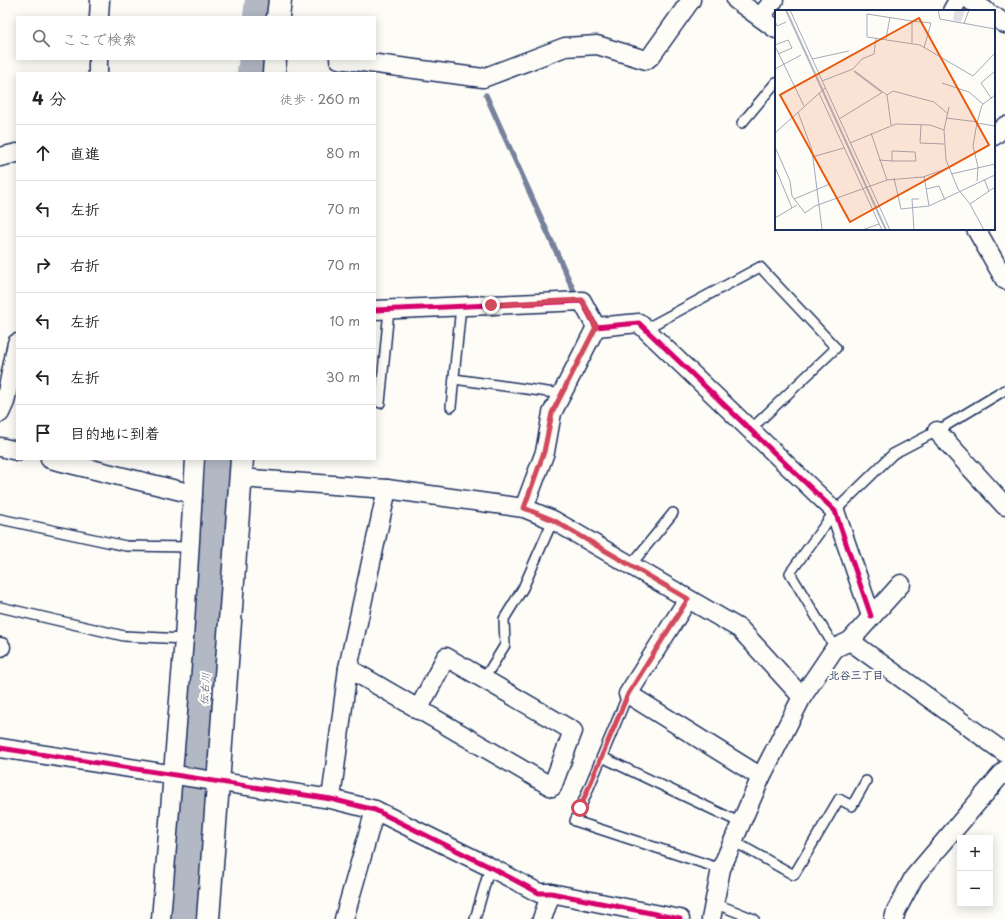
<!DOCTYPE html>
<html lang="ja">
<meta charset="utf-8">
<style>
:root{--surface:#fff;--page:#f6f6f6;--text:#222;--muted:#767676;--line:#e0e0e0}
body{margin:0;font-family:"Playpen Sans","Klee One",sans-serif;background:var(--page);color:var(--text)}
.controls{position:absolute;right:12px;bottom:12px;display:grid;overflow:hidden;border-radius:0px;box-shadow:0 2px 10px #0003}
.controls button{width:36px;height:36px;display:grid;place-items:center;padding:0;border:0;border-bottom:1px solid var(--line);background:var(--surface);color:var(--text);font:20px sans-serif}
.stop{position:absolute;width:12px;height:12px;margin:-9px;border:3px solid #d1495b;border-radius:50%;background:#fff}
.stop.end{background:#d1495b;border-color:#fff;box-shadow:0 1px 4px #0008}
.list{margin:0;padding:0;list-style:none}
h2{display:flex;justify-content:space-between;align-items:center;height:52px;margin:0;padding:0 16px;font-size:17px}
h2 small{font-size:13px;font-weight:400;color:var(--muted)}
.list li{display:grid;grid-template-columns:26px 1fr auto;gap:12px;align-items:center;box-sizing:border-box;height:56px;padding:0 16px;border-top:1px solid var(--line)}
.list b{display:block;font-size:15px;white-space:nowrap}
.list em{font-size:13px;font-style:normal;color:var(--muted)}
.icon{flex:none;width:22px;height:22px;fill:none;stroke:currentColor;stroke-width:2;stroke-linecap:round;stroke-linejoin:round}
.map{position:relative;flex:none;width:1005px;height:919px;overflow:hidden}
.search{position:absolute;background:var(--surface);box-shadow:0 2px 10px #0003;left:16px;top:16px;width:360px;height:44px;display:flex;align-items:center;gap:10px;box-sizing:border-box;padding:0 14px;border-radius:0px;color:var(--muted);font-size:15px}
.panel{position:absolute;background:var(--surface);box-shadow:0 2px 10px #0003;left:16px;top:72px;width:360px;height:388px;border-radius:0px}
.map>svg:first-child{display:block}
.lines{fill:none;stroke-linecap:round;stroke-linejoin:round}
.stream{stroke:#76819c;stroke-width:5.5}
.river{stroke:#b3b8c5;stroke-width:34}
.service-casing{stroke:#1b2f5e;stroke-width:12}
.minor-casing{stroke:#1b2f5e;stroke-width:21}
.tertiary-casing{stroke:#1b2f5e;stroke-width:25}
.service{stroke:#fdfcf7;stroke-width:9}
.minor{stroke:#fdfcf7;stroke-width:18}
.tertiary{stroke:#fdfcf7;stroke-width:22}
.cycleway-casing{stroke:#fdfcf7;stroke-width:8}
.cycleway{stroke:#d6006c;stroke-width:5}
.route{stroke:#d1495b;stroke-width:5}
.labels{text-anchor:middle;stroke-width:4;stroke-linejoin:round;paint-order:stroke}
.neighbourhood-label{font-size:11px;font-weight:bold;fill:#1b2f5e;stroke:#fdfcf7}
.water-label{font-size:11px;font-style:italic;fill:#49587d;stroke:#fdfcf7}
.inset-river{fill:none;stroke:#b3b8c5;stroke-width:2}
.inset-road{fill:none;stroke:#a3aaba;stroke-width:1}
.view{fill:#e8590c;fill-opacity:0.15;stroke:#e8590c;stroke-width:2}
.inset-edge{fill:none;stroke:#1b2f5e;stroke-width:2}
</style>
<div class="map">
<svg width="1005" height="919" viewBox="0 0 1005 919">
<rect width="100%" height="100%" fill="#fdfcf7"/>
<filter id="ink" filterUnits="userSpaceOnUse"><feTurbulence type="fractalNoise" baseFrequency=".025" numOctaves="2"/><feDisplacementMap in="SourceGraphic" scale="8" xChannelSelector="R" yChannelSelector="G"/><feConvolveMatrix kernelMatrix="1 2 1 2 8 2 1 2 1" color-interpolation-filters="sRGB"/></filter>
<g filter="url(#ink)">
<g class="lines">
<path class="stream" d="M 486,95 L 577,298"/>
<g class="river">
<path d="M 260,17 L 262,0"/>
<path d="M 254,73 L 256,59"/>
<path d="M 187,919 L 223,459"/>
</g>
<defs>
<g id="service">
<path d="M 742,123 L 776,82"/>
<path d="M 645,329 L 760,267 L 836,348 L 751,429"/>
<path d="M 454,379 L 562,394"/>
<path d="M 380,403 L 389,310"/>
<path d="M 451,407 L 461,306"/>
<path d="M 0,519 L 126,546 L 189,547"/>
<path d="M 631,565 L 673,513"/>
<path d="M 0,607 L 124,636 L 184,639"/>
<path d="M 835,648 L 790,573 L 835,511 L 893,454 L 937,431 L 1005,390"/>
<path d="M 484,679 L 505,645 L 504,619 L 523,588 L 553,520"/>
<path d="M 628,694 L 575,821 L 721,869"/>
<path d="M 602,757 L 741,823"/>
<path d="M 733,841 L 794,875 L 839,799 L 852,806 L 866,781"/>
<path d="M 714,903 L 754,919"/>
<path d="M 475,919 L 490,867"/>
</g>
<g id="minor">
<path d="M 736,0 L 776,29"/>
<path d="M 970,0 L 986,11"/>
<path d="M 952,11 L 958,0"/>
<path d="M 994,16 L 1005,24"/>
<path d="M 99,17 L 100,0"/>
<path d="M 760,17 L 774,0"/>
<path d="M 339,59 L 483,78 L 565,47 L 597,45 L 646,60 L 651,56 L 691,0"/>
<path d="M 98,73 L 98,59"/>
<path d="M 994,136 L 1005,126"/>
<path d="M 0,157 L 17,153"/>
<path d="M 976,229 L 1005,280"/>
<path d="M 375,310 L 582,301 L 596,327 L 639,323 L 835,511 L 871,616"/>
<path d="M 0,413 L 5,402 L 17,343"/>
<path d="M 937,431 L 1005,506"/>
<path d="M 0,447 L 17,451"/>
<path d="M 50,459 L 193,494"/>
<path d="M 240,478 L 387,489 L 524,508 L 553,520 L 740,629 L 802,697"/>
<path d="M 524,508 L 545,452 L 552,413 L 596,327"/>
<path d="M 688,599 L 628,694 L 761,777"/>
<path d="M 850,641 L 1005,753"/>
<path d="M 0,647 L 1,647"/>
<path d="M 348,668 L 552,787 L 573,731 L 446,657 L 418,710"/>
<path d="M 0,748 L 331,799 L 375,810 L 490,867 L 539,893 L 551,893 L 680,919"/>
<path d="M 331,799 L 348,668 L 387,489"/>
<path d="M 161,919 L 184,639 L 195,459"/>
<path d="M 344,919 L 375,810"/>
<path d="M 542,919 L 551,893"/>
<path d="M 711,919 L 721,869 L 761,777 L 802,697 L 835,648 L 850,641 L 901,584"/>
<path d="M 894,919 L 896,911 L 914,877 L 1005,770"/>
</g>
<g id="tertiary">
<path d="M 278,17 L 280,0"/>
<path d="M 274,73 L 275,59"/>
<path d="M 208,919 L 242,459"/>
</g>
</defs>
<use href="#service" class="service-casing"/>
<use href="#minor" class="minor-casing"/>
<use href="#tertiary" class="tertiary-casing"/>
<use href="#service" class="service"/>
<use href="#minor" class="minor"/>
<use href="#tertiary" class="tertiary"/>
<defs>
<g id="cycleway">
<path d="M 375,310 L 582,301 L 596,327 L 639,323 L 835,511 L 871,616"/>
<path d="M 0,748 L 331,799 L 375,810 L 490,867 L 539,893 L 551,893 L 680,919"/>
</g>
</defs>
<use href="#cycleway" class="cycleway-casing"/>
<use href="#cycleway" class="cycleway"/>
</g>
</g>
<g class="lines" filter="url(#ink)">
<path class="route" d="M 491,305 L 582,300 L 596,327 L 552,413 L 544,452 L 524,508 L 553,520 L 688,599 L 628,694 L 580,808"/>
</g>
<g class="labels">
<g class="neighbourhood-label">
<text x="856" y="679">北谷三丁目</text>
</g>
<g class="water-label">
<text transform="translate(205 689) rotate(-86)" y="4">伝右川</text>
</g>
</g>
<g transform="translate(775 10)">
<rect width="220" height="220" fill="#fdfcf7"/>
<path d="M 180,0 L 190,0 L 186,12 L 178,10 Z" fill="#e0e1e3"/>
<path class="inset-river" d="M 11,0 L 111,220M 79,61 L 107,82"/>
<path class="inset-road" d="M 15,0 L 115,220M 163,0 L 165,9 L 220,19M 0,11 L 2,16 L 11,12M 137,11 L 92,4 L 92,27 L 145,35 L 198,66 L 220,43M 189,13 L 194,0M 111,29 L 115,7M 137,33 L 137,11 L 156,13 L 149,38M 0,35 L 13,30 L 17,38 L 3,44M 0,36 L 29,96M 37,49 L 74,41M 0,59 L 26,45M 47,71 L 78,59 L 87,49 L 99,44 L 101,28M 167,73 L 194,82 L 208,94M 44,83 L 107,220M 112,85 L 116,115M 217,89 L 206,73 L 220,61M 174,97 L 169,120 L 171,150 L 183,179 L 195,194 L 209,220M 23,102 L 37,140 L 47,219M 171,108 L 203,112M 64,109 L 108,82 L 112,85 L 118,81 L 159,92 L 172,103M 202,113 L 220,116M 146,115 L 145,133 L 169,134M 0,123 L 50,78M 96,123 L 112,170M 75,133 L 121,114 L 155,115 L 169,120M 0,137 L 15,171 L 17,186 L 30,203 L 40,196 L 112,170 L 148,167 L 173,158M 37,147 L 69,138M 104,150 L 117,151 L 141,151 L 140,142 L 117,141 L 117,151M 0,157 L 17,198M 176,164 L 220,154M 149,166 L 154,196M 119,168 L 126,199 L 154,196 L 220,165M 209,169 L 214,181M 202,171 L 203,157 L 198,136 L 202,113 L 207,95 L 220,85M 151,179 L 164,176 L 170,190M 19,189 L 55,174M 195,194 L 220,177M 0,208 L 22,195M 40,220 L 55,220M 87,220 L 104,214M 139,220 L 137,189 L 144,189"/>
<path class="view" d="M 144,8 L 214,135 L 75,212 L 5,85 Z"/>
<rect width="220" height="220" class="inset-edge"/>
</g>
</svg>
<div class="controls">
<button>+</button>
<button>−</button>
</div>
<div class="stop" style="left:580px;top:808px"></div>
<div class="stop end" style="left:491px;top:305px"></div>
<div class="search"><svg class="icon" aria-label="search" viewBox="0 0 24 24"><circle cx="10" cy="10" r="6"/><path d="M15 15l6 6"/></svg>ここで検索</div>
<section class="panel">
<h2>4 分<small>徒歩 · 260 m</small></h2>
<ul class="list">
<li><svg class="icon" aria-label="ahead" viewBox="0 0 24 24"><path d="M12 20V5M6 11l6-6 6 6"/></svg><div><b>直進</b></div><em>80 m</em></li>
<li><svg class="icon" aria-label="left" viewBox="0 0 24 24"><path d="M17 20v-9H6M10 6l-5 5 5 5"/></svg><div><b>左折</b></div><em>70 m</em></li>
<li><svg class="icon" aria-label="right" viewBox="0 0 24 24"><path d="M7 20v-9h11M14 6l5 5-5 5"/></svg><div><b>右折</b></div><em>70 m</em></li>
<li><svg class="icon" aria-label="left" viewBox="0 0 24 24"><path d="M17 20v-9H6M10 6l-5 5 5 5"/></svg><div><b>左折</b></div><em>10 m</em></li>
<li><svg class="icon" aria-label="left" viewBox="0 0 24 24"><path d="M17 20v-9H6M10 6l-5 5 5 5"/></svg><div><b>左折</b></div><em>30 m</em></li>
<li><svg class="icon" aria-label="arrive" viewBox="0 0 24 24"><path d="M6 21V4h12l-3 4 3 4H6"/></svg><div><b>目的地に到着</b></div></li>
</ul>
</section>
</div>
